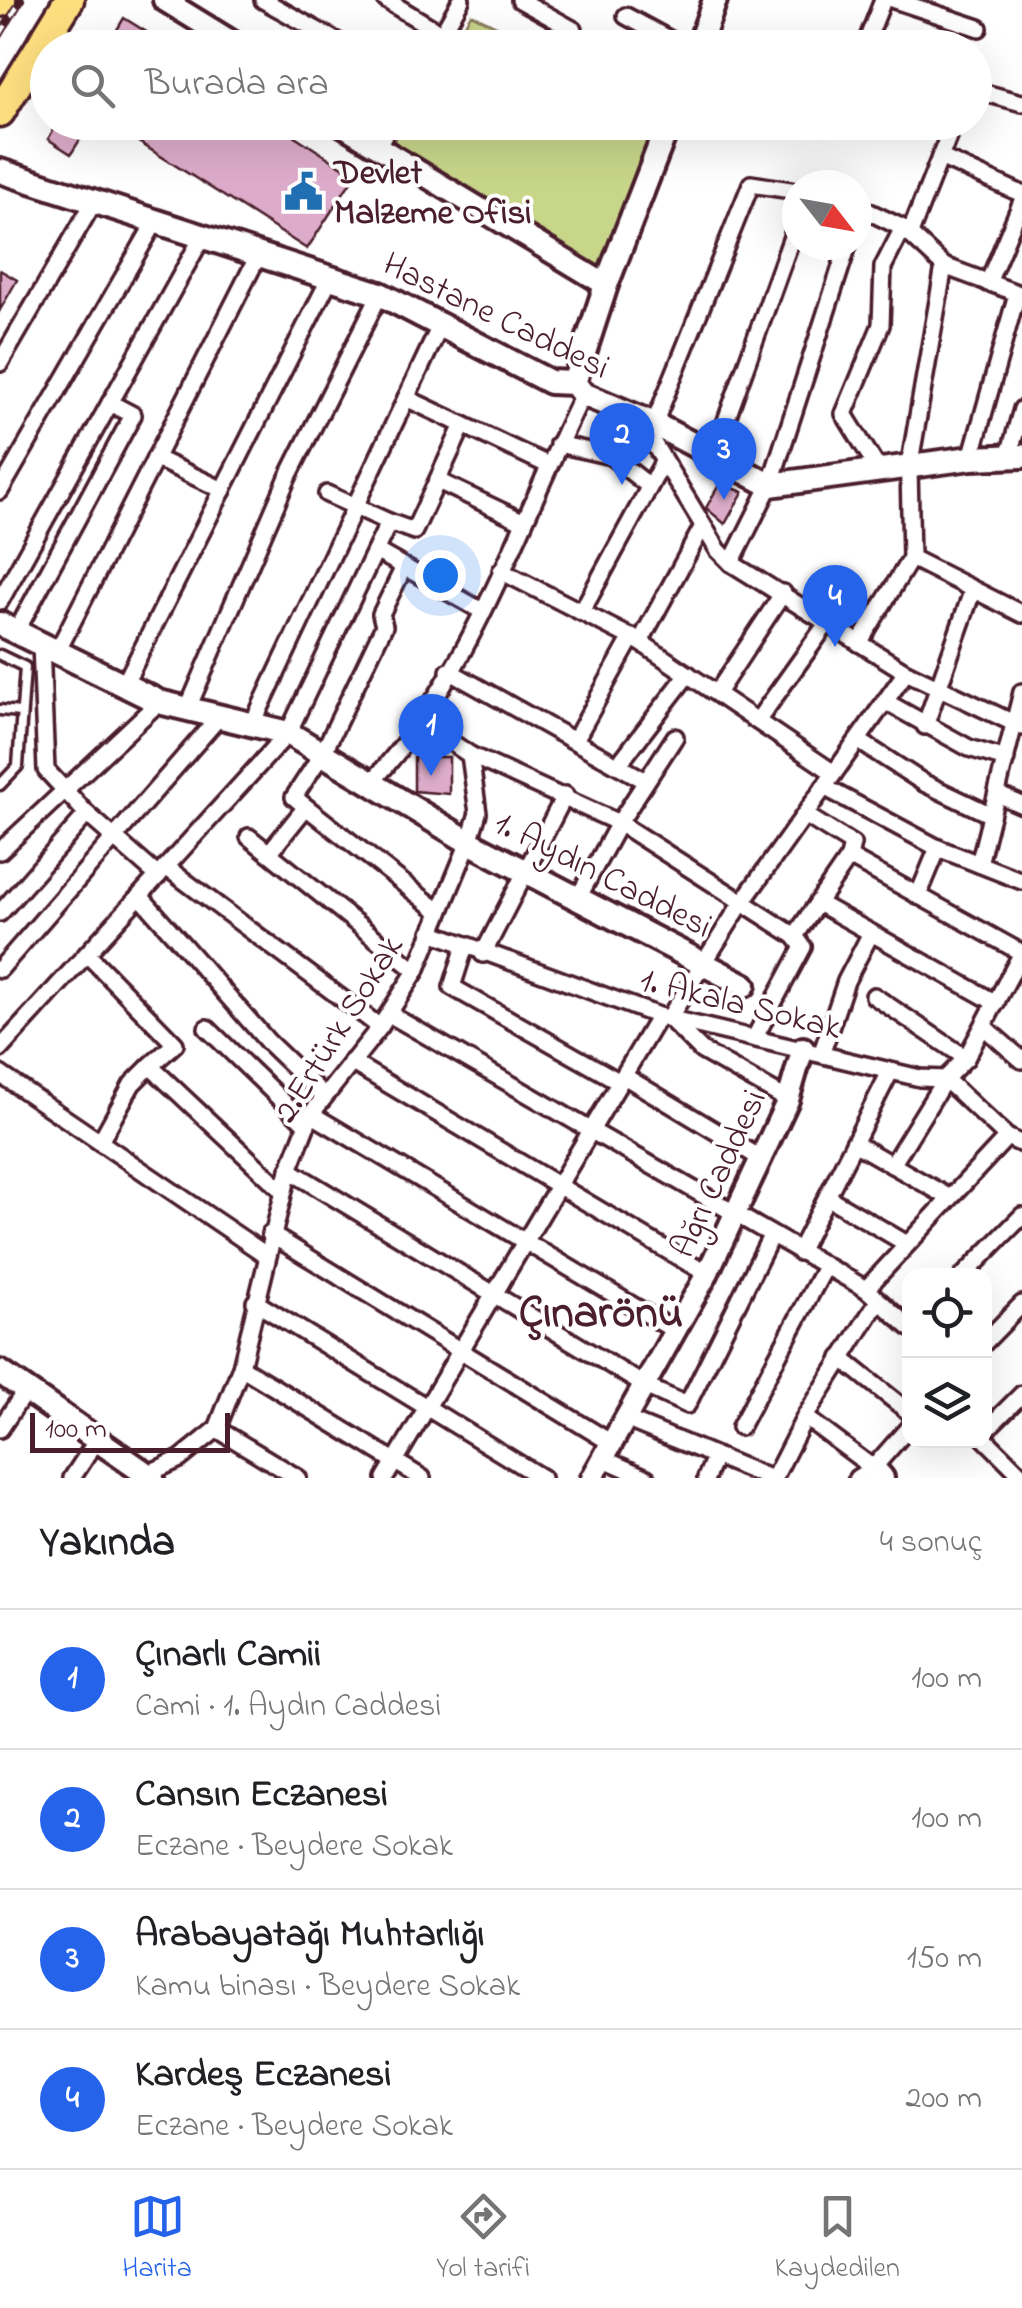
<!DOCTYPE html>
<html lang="tr">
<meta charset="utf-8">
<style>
:root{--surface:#fff;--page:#f2f2f2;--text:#202124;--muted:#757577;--line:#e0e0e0;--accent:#2563eb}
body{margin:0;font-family:"Indie Flower",sans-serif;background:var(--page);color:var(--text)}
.controls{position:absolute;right:30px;bottom:30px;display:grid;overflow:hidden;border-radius:20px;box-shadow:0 10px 40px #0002}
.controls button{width:90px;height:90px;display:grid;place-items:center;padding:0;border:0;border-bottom:2px solid var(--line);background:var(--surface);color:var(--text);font:50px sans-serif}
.compass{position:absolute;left:782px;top:170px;width:90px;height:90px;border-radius:50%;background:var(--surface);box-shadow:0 10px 40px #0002;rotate:121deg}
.scale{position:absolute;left:30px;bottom:25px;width:200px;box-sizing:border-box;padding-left:10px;border:5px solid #4a1f2b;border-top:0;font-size:28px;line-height:35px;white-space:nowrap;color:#4a1f2b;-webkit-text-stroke:8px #fff;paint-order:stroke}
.you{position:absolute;left:440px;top:575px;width:35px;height:35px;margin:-25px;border:8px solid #fff;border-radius:50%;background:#1a73e8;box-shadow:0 0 0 15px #1a73e833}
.badge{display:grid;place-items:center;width:65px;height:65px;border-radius:50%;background:var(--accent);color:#fff;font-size:32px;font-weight:700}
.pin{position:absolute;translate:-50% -82px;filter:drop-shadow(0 2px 5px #0008)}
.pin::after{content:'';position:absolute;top:52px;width:35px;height:30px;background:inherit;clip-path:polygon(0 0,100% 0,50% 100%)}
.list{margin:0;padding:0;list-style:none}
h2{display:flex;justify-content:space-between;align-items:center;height:130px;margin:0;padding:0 40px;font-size:42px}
h2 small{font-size:32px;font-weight:400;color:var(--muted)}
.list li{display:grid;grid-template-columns:65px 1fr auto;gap:30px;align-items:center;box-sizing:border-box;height:140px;padding:0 40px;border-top:2px solid var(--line)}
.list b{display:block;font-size:38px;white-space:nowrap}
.list p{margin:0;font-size:32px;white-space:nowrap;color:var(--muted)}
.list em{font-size:32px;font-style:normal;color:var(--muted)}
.icon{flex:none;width:55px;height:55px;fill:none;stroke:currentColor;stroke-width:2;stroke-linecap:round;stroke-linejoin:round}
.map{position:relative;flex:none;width:1022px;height:1478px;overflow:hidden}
.search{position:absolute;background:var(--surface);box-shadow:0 10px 40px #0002;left:30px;right:30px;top:30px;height:110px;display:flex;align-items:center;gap:25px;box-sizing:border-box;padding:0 35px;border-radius:55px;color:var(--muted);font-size:38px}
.sheet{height:690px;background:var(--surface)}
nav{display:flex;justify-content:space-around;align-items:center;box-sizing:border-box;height:140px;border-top:2px solid var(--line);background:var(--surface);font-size:28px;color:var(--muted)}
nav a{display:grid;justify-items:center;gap:5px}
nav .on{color:var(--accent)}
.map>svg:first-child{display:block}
.green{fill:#c8d68a;stroke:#897a5a;stroke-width:2.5}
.building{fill:#ddacca;stroke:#4a1f2b;stroke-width:2.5}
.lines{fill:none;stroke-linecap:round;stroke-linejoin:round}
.service-casing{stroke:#4a1f2b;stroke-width:15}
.minor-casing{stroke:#4a1f2b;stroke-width:22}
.tertiary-casing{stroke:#4a1f2b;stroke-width:28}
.secondary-casing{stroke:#4a1f2b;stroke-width:30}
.trunk-casing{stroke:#4a1f2b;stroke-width:35}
.service{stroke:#fff;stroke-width:8}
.minor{stroke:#fff;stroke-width:15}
.tertiary{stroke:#fff;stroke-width:20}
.secondary{stroke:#fff;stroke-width:22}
.trunk{stroke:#fedf80;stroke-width:28}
.rail-casing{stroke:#4a1f2b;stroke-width:8}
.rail{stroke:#fff;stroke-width:4;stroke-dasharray:11;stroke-linecap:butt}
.labels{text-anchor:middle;stroke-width:8;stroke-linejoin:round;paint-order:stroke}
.poi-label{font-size:35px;font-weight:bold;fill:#4a1f2b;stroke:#fff;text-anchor:start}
.street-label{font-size:35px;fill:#4a1f2b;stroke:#fff}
.district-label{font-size:45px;font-weight:bold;fill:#4a1f2b;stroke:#fff}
</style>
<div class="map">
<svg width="1022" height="1478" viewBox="0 0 1022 1478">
<rect width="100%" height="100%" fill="#fff"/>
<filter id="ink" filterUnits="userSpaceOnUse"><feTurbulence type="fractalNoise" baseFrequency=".01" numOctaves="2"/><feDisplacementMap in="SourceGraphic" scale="20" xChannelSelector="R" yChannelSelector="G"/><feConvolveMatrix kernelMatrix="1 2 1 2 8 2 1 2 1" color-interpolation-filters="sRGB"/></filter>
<g filter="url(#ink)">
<g class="green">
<path d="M 471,14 L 540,47 L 451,47 Z"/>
<path d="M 405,123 L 655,123 L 601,268 L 393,142 Z"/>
</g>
<g class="building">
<path d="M 124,18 L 148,33 L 139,48 L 106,48 Z"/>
<path d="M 58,122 L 91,122 L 71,154 L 48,139 Z"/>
<path d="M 148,122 L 273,122 L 355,175 L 307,249 L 137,141 Z"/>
<path d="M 0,270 L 17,280 L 0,310 Z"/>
<path d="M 720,483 L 743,492 L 725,524 L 706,508 Z"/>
<path d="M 414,757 L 449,757 L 449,794 L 414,791 Z"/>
</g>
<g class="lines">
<defs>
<g id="service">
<path d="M 0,655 L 25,667 L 18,766 L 0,785"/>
<path d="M 0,710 L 20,712"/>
</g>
<g id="minor">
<path d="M 263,0 L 349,48"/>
<path d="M 386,0 L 442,34"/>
<path d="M 520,0 L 574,30"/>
<path d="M 894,0 L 979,28"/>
<path d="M 626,16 L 685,48"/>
<path d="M 434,48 L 461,0"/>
<path d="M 864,48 L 883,0"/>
<path d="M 974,90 L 1022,103"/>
<path d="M 377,147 L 391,122"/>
<path d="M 940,157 L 1022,194"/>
<path d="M 857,206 L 903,228 L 944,266 L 1022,295"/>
<path d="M 910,233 L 954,122"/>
<path d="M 988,283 L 1022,201"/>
<path d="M 0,363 L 95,200"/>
<path d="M 406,398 L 548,465"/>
<path d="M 638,418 L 718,550 L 731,563 L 906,672 L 1022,727"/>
<path d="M 654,424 L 751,184 L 797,191"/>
<path d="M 558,444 L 611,456 L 649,486"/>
<path d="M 714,454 L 797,223"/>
<path d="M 1009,455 L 1022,409"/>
<path d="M 155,458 L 223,490"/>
<path d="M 971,458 L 1017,294"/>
<path d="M 880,472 L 844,414 L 881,325 L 883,267 L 903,228"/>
<path d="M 438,481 L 524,522"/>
<path d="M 0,491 L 157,219"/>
<path d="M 389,522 L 414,531 L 463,425"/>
<path d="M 376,551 L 482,611"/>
<path d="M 911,558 L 1022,614"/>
<path d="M 731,563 L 770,485 L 848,245"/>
<path d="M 501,571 L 640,642 L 834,773"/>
<path d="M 0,601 L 204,234"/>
<path d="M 582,611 L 663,462"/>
<path d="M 16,632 L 133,415 L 110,403"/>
<path d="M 640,642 L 703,526"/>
<path d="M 859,643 L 911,558 L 909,468 L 944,266"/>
<path d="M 41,644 L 46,770 L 87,814 L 158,876"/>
<path d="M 57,652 L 260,252"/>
<path d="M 449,671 L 646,781"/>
<path d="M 123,687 L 331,276"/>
<path d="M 717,693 L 783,593"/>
<path d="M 886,702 L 969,748 L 1006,759"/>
<path d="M 187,710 L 288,477 L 380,294"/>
<path d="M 758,720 L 828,622"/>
<path d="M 253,723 L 442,322"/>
<path d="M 925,726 L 972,592"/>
<path d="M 575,740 L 632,637"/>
<path d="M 859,741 L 924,783 L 991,815"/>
<path d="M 470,755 L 619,823 L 795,936"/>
<path d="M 618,765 L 688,674"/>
<path d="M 371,783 C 472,674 518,524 583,394"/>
<path d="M 824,787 L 938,848 L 1022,881"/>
<path d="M 997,794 L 1022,805"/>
<path d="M 306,807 L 440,912"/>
<path d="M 249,837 L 416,971"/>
<path d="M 0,851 L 159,702"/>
<path d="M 269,853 L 306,807 L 294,797 L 324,751 L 384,626 L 381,614 L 404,567"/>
<path d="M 849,857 L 1022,953"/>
<path d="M 979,864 L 1022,692"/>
<path d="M 166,867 L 380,1027"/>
<path d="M 140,896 L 268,1042 L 323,1095"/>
<path d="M 918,896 L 938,848"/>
<path d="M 578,898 L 619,823 L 675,737"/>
<path d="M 818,903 L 996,1003"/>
<path d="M 0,913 L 87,814"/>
<path d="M 431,932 L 659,1016 L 920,1078 L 945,1079 L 1007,1137 L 1022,1144"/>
<path d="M 465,946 L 452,987 L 620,1082"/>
<path d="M 87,954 L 175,1044 L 150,1066 L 283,1191"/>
<path d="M 483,954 L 565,795"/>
<path d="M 0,969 L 219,717"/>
<path d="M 874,996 L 966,1058"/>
<path d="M 389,1014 L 866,1289 L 910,1328"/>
<path d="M 984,1027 L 1022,1060"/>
<path d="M 207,1028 L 307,1125"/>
<path d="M 755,1037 L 803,947 L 795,936 L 849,857 L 852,844 L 805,815"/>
<path d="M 0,1049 L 288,733 L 389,522 L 327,494"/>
<path d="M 822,1052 L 846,981 L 871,933"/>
<path d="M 351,1062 L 707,1274"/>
<path d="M 0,1074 L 266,1255"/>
<path d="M 624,1076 L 760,1158"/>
<path d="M 788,1100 L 702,1051 L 669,1018 L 741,904 L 906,672"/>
<path d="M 311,1114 L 677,1332"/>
<path d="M 100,1142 L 132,1084 L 150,1066"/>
<path d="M 854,1143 L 950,1198"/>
<path d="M 892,1165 L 945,1079 L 966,1058 L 1022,953"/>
<path d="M 289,1170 L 647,1387 L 687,1405 L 771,1236"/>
<path d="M 827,1197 L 907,1244"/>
<path d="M 270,1234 L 613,1444"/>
<path d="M 799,1252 L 890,1072"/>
<path d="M 963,1276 L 1022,1216"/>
<path d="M 866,1289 L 1007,1137"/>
<path d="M 255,1302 L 542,1478"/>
<path d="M 984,1343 L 1022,1304"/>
<path d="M 841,1358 L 910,1413"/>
<path d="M 241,1367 L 422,1478"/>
<path d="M 805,1417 L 873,1468"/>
<path d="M 628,1420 L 769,1478"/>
<path d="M 740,1427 L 825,1267"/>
<path d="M 0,1429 L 26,1390"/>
<path d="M 217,1429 L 298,1478"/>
<path d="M 984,1432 L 1022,1394"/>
<path d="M 984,1438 L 1022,1476"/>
<path d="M 604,1459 L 647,1478"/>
<path d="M 147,1474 L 180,1459 L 217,1429 L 241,1367 L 289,1170 L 311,1114 L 380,1027 L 416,971 L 469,842 L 478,813 L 470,755 L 420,721"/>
<path d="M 72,1478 L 97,1440"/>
<path d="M 385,1478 L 659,1016"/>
<path d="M 706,1478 L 715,1457"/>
<path d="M 774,1478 L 805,1417 L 878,1301"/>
<path d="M 857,1478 L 873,1468 L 910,1426"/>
</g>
<g id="tertiary">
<path d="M 164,0 L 242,48"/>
<path d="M 337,122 L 606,285"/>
<path d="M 592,1478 L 707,1274 L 788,1100 L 803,1048"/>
</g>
<g id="secondary">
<path d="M 698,48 L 715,0"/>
<path d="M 0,171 L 380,294 L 550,382 L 574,383 L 583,394 L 654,424 L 770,485 L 971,458 L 1022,456"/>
<path d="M 574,383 L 606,285 L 669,122"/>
<path d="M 0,624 L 159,702 L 288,733 L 469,842 L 744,985"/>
<path d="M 0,1372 L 152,1478"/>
<path d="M 873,1468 L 882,1478"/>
</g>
<g id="trunk">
<path d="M 0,2 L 1,0"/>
<path d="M 0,112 L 69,0"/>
</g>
</defs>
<use href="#service" class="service-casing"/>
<use href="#minor" class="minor-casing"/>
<use href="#tertiary" class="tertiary-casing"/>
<use href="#secondary" class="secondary-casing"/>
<use href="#trunk" class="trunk-casing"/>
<use href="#service" class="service"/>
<use href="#minor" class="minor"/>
<use href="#tertiary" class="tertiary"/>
<use href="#secondary" class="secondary"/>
<use href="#trunk" class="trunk"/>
<defs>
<path id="rail" d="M 0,35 L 21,0"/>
</defs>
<use href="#rail" class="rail-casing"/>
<use href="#rail" class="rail"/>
</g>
</g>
<defs>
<symbol id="civic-bare" viewBox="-9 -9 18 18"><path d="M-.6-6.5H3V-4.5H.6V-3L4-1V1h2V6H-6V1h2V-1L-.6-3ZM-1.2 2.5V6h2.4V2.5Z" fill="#1f6fb2" stroke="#fff" stroke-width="2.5" paint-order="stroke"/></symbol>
</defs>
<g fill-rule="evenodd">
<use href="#civic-bare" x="276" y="164" width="55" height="55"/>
</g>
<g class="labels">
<g class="poi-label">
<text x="334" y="183">Devlet<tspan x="334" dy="40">Malzeme Ofisi</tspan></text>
</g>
<g class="street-label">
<text transform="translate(497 314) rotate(26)" y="12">Hastane Caddesi</text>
<text transform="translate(604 873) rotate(27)" y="12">1. Aydın Caddesi</text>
<text transform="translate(741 1002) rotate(14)" y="12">1. Akala Sokak</text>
<text transform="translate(337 1028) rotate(-58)" y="12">2.Ertürk Sokak</text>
<text transform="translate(717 1173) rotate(-65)" y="12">Ağrı Caddesi</text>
</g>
<g class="district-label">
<text x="601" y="1326">Çınarönü</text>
</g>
</g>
</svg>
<div class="controls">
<button><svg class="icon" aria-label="locate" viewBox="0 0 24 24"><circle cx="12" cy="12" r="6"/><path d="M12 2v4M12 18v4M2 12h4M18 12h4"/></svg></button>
<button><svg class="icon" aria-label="layers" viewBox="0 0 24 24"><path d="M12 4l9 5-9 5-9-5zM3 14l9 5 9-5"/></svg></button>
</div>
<svg class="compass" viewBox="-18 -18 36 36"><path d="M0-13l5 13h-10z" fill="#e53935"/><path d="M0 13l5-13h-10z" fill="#757577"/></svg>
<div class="scale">100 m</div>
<div class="you"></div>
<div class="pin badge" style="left:431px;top:776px">1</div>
<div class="pin badge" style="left:622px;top:485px">2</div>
<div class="pin badge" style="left:724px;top:500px">3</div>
<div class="pin badge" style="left:835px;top:647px">4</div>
<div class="search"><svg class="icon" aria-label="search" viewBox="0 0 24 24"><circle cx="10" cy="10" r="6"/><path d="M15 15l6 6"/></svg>Burada ara</div>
</div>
<section class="sheet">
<h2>Yakında<small>4 sonuç</small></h2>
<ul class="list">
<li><span class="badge">1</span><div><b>Çınarlı Camii</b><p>Cami · 1. Aydın Caddesi</p></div><em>100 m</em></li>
<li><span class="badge">2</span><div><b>Cansın Eczanesi</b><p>Eczane · Beydere Sokak</p></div><em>100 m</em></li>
<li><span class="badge">3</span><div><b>Arabayatağı Muhtarlığı</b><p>Kamu binası · Beydere Sokak</p></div><em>150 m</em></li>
<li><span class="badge">4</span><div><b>Kardeş Eczanesi</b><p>Eczane · Beydere Sokak</p></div><em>200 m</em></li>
</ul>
</section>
<nav>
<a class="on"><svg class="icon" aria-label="map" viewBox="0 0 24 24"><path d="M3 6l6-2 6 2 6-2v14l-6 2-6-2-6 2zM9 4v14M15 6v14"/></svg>Harita</a>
<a><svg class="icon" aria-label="directions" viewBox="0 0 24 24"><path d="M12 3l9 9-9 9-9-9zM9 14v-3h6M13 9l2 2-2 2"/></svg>Yol tarifi</a>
<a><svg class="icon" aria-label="saved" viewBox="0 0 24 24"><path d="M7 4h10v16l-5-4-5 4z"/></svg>Kaydedilen</a>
</nav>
